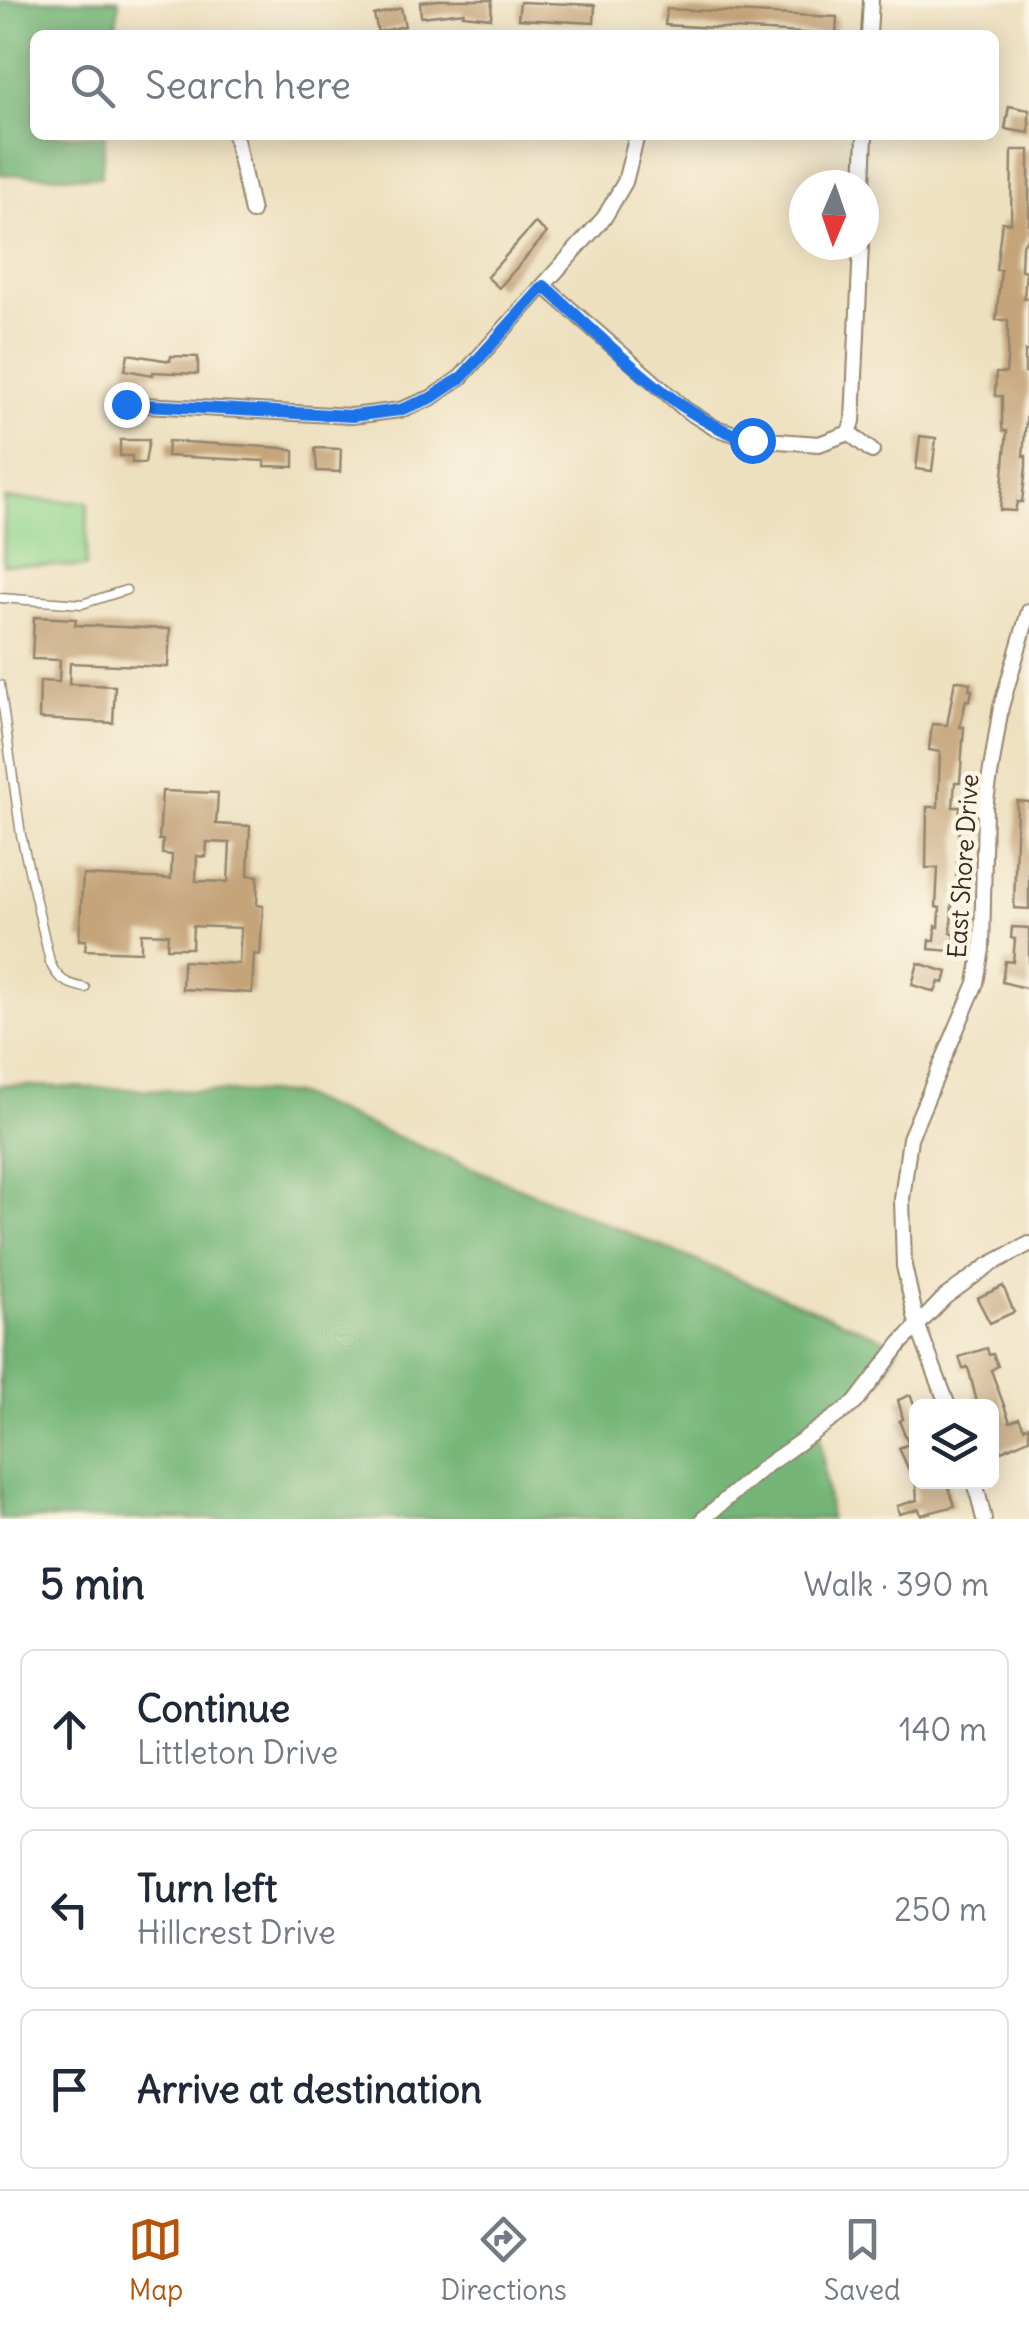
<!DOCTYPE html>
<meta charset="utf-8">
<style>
:root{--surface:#fff;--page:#f2f2f3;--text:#1f2937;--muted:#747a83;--line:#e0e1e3;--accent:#b45309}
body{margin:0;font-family:Delius,sans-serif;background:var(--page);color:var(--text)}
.controls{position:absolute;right:30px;bottom:30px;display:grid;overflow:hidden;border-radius:15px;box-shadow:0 5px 25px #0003}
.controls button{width:90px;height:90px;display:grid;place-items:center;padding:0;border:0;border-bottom:2px solid var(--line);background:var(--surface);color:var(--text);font:50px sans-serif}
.compass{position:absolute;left:789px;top:170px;width:90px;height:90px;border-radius:50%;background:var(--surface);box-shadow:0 5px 25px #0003;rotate:182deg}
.stop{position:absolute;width:30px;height:30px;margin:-22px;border:8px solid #1a73e8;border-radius:50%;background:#fff}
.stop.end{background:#1a73e8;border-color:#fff;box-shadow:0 2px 10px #0008}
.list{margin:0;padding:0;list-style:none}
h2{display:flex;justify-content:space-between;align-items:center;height:130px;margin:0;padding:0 40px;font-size:42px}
h2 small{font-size:32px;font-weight:400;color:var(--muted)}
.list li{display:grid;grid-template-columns:65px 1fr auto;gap:30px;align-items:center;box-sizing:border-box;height:160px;margin:0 20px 20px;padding:0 20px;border:2px solid var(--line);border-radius:15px}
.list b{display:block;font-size:38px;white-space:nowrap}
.list p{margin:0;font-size:32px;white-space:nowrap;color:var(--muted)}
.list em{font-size:32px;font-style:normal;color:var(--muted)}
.icon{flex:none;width:55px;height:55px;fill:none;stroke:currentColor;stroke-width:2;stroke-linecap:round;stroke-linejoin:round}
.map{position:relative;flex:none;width:1029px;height:1519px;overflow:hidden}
.search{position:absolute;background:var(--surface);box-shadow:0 5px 25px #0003;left:30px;right:30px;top:30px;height:110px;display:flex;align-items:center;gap:25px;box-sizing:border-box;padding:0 35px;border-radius:15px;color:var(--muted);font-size:38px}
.sheet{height:670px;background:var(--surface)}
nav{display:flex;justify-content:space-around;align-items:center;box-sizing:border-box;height:140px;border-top:2px solid var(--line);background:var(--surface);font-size:28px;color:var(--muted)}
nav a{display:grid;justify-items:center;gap:5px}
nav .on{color:var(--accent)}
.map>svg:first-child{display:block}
.green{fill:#91d48c;stroke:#667f55;stroke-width:2.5}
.forest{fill:#74b678;stroke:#58704b;stroke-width:2.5}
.building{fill:#c5a47a;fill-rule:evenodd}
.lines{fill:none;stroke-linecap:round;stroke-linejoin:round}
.service-casing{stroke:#94856e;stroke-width:11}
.minor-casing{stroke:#94856e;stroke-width:18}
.service{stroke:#fff;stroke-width:8}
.minor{stroke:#fff;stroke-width:14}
.route{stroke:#1a73e8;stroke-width:12}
.labels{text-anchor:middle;stroke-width:9;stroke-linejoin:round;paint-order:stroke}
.street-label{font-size:25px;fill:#3b2a1e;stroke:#fcf5e5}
</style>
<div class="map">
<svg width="1029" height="1519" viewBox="0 0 1029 1519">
<rect width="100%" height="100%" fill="#fcf5e5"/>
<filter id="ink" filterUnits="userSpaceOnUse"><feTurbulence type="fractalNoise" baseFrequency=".01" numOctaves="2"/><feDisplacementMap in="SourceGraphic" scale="20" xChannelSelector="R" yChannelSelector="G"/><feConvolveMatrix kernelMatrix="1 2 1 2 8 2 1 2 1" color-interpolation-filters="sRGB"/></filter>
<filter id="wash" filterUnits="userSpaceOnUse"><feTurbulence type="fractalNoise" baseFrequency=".0048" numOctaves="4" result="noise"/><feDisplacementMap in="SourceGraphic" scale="40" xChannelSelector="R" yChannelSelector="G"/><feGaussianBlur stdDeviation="2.25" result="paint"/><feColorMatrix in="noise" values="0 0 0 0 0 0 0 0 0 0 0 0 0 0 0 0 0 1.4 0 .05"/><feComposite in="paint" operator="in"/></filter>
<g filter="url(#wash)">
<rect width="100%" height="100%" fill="#ede0bf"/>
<path class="green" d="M 5,499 L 88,502 L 86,567 L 3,564 Z"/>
<g class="forest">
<path d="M 0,0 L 119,0 L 115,35 L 35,35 L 35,135 L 105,135 L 101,177 L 0,174 Z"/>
<path d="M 0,1085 L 294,1094 L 899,1345 L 881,1380 L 819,1426 L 830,1519 L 0,1519 Z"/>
</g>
<g id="blocks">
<g class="building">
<path d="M 438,0 L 492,0 L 491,18 L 463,15 L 464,12 L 421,17 L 420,2 Z"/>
<path d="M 520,2 L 595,5 L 594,23 L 518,19 Z"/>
<path d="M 401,8 L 405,26 L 378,32 L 374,15 Z"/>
<path d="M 667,9 L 837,17 L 836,35 L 665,25 Z"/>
<path d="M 1009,106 L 1029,110 L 1029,133 L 1005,129 Z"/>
<path d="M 1012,150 L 1029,150 L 1029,236 L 1022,246 L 1021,270 L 1026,271 L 1024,298 L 1029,298 L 1029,351 L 1025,351 L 1025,373 L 1029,373 L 1029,385 L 1023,456 L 1026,456 L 1026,467 L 1022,502 L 1017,502 L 1015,511 L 1000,510 L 1007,431 L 1003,431 L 1002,426 L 1002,396 L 995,396 L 996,373 L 1006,373 L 1008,346 L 1008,320 L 996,320 L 1001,270 L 996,270 L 1002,222 L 1011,223 Z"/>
<path d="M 535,223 L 547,233 L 499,288 L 487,277 Z"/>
<path d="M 128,354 L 170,361 L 171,356 L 198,357 L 198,374 L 153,372 L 153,375 L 125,370 Z"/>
<path d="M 920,436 L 936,438 L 932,471 L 916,469 Z"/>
<path d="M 120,440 L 149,440 L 145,463 L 132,463 L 132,456 L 120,456 Z"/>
<path d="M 168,441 L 282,448 L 294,451 L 294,467 L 265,466 L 265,461 L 167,456 Z"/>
<path d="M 315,448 L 341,449 L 340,472 L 317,471 Z"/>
<path d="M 34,617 L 76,619 L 75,625 L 170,629 L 168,667 L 70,663 L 69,684 L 115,686 L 113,723 L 39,719 L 40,681 L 59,682 L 60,660 L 32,659 Z"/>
<path d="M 955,680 L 970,683 L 969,690 L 972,690 L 970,701 L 966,700 L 960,727 L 964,727 L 960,782 L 955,782 L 954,794 L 953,807 L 960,807 L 956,886 L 959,886 L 958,898 L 953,898 L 952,901 L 951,933 L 955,935 L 951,951 L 929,949 L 930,940 L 935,940 L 936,926 L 939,927 L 940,908 L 936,907 L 938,868 L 926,868 L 927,807 L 938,807 L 940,752 L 929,750 L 932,724 L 947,725 Z"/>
<path d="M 162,791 L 218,793 L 216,824 L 250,826 L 248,875 L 258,876 L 257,905 L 263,906 L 260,955 L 254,954 L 252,993 L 182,989 L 183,961 L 239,964 L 241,928 L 193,926 L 192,948 L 167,948 L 168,934 L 141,933 L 141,952 L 85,950 L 86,940 L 79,940 L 83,875 L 171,879 L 172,855 L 162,854 L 163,840 L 159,840 ZM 207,842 L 230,843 L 228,882 L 196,881 L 197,856 L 206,857 Z"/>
<path d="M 1017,801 L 1029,802 L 1029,909 L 1014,908 Z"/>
<path d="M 1012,927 L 1029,928 L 1029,989 L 1002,982 L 1005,961 L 1013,962 L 1015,939 L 1011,938 Z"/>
<path d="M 918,963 L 947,972 L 944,983 L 939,982 L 935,992 L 912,985 Z"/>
<path d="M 1003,1286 L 1014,1312 L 990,1323 L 977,1298 Z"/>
<path d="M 987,1348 L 989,1355 L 993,1354 L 998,1366 L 991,1370 L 1010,1422 L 1019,1418 L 1024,1428 L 1029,1426 L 1029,1439 L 999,1452 L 992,1437 L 992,1406 L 978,1406 L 969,1371 L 967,1367 L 963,1369 L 959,1357 Z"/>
<path d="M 910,1395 L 916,1408 L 916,1486 L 947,1482 L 955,1506 L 921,1515 L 919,1509 L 899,1514 L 897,1506 L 917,1500 L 916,1486 L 899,1448 L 909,1444 L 899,1421 L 903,1419 L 898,1400 Z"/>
</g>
</g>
</g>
<g filter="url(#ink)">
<use href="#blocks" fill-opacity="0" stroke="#94856e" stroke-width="2.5"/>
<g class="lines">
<defs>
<g id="service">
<path d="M 0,598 L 82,604 L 126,590"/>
<path d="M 0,685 L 21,835 L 50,962 C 57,980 67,984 85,988"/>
</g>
<g id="minor">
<path d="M 869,35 L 871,0"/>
<path d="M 235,135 L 252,212"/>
<path d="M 863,185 L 865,135"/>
<path d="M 544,286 L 686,410 L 715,428 L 752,439 L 819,444 L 849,433 L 853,421 L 861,245"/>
<path d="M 126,404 L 352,416 L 400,410 L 431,398 L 461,377 L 604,218 L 625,182 L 637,135"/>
<path d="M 849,433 L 872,451"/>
<path d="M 948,1406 L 917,1324 L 904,1266 L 902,1199 L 910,1138 L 976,983 L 982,949 L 985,807 L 1001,707 L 1029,611"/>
<path d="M 975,1482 L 984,1519"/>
<path d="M 703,1519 L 764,1467 L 855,1403 L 901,1343 L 945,1297 L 989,1265 L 1029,1244"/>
</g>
</defs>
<use href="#service" class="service-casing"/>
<use href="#minor" class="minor-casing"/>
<use href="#service" class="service"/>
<use href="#minor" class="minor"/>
</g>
</g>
<g class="lines" filter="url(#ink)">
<path class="route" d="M 126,404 L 352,416 L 400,410 L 431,398 L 462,377 L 544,286 C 598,333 683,425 752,440"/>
</g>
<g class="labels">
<g class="street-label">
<text transform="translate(963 866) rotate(-86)" y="9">East Shore Drive</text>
</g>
</g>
</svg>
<div class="controls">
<button><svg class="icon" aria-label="layers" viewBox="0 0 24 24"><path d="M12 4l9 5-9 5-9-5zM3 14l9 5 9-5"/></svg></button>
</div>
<svg class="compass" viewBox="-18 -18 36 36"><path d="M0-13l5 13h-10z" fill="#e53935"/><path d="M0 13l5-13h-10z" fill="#747a83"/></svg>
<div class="stop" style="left:752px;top:440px"></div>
<div class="stop end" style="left:126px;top:404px"></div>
<div class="search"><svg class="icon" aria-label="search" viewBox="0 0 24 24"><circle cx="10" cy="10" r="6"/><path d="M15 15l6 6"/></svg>Search here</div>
</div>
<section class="sheet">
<h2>5 min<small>Walk · 390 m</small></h2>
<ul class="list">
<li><svg class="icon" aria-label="ahead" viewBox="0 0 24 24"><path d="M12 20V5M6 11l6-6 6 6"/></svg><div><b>Continue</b><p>Littleton Drive</p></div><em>140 m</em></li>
<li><svg class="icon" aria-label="left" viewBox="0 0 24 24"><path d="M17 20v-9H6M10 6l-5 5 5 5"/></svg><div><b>Turn left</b><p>Hillcrest Drive</p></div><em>250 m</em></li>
<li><svg class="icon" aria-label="arrive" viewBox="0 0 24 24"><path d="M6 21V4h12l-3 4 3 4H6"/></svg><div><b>Arrive at destination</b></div></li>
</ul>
</section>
<nav>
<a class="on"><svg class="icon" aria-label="map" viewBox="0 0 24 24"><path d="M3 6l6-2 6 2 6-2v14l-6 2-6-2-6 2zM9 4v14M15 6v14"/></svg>Map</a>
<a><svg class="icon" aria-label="directions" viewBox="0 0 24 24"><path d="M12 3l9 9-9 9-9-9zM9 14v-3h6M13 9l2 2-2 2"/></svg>Directions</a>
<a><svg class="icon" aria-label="saved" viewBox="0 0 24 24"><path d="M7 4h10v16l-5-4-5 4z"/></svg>Saved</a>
</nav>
